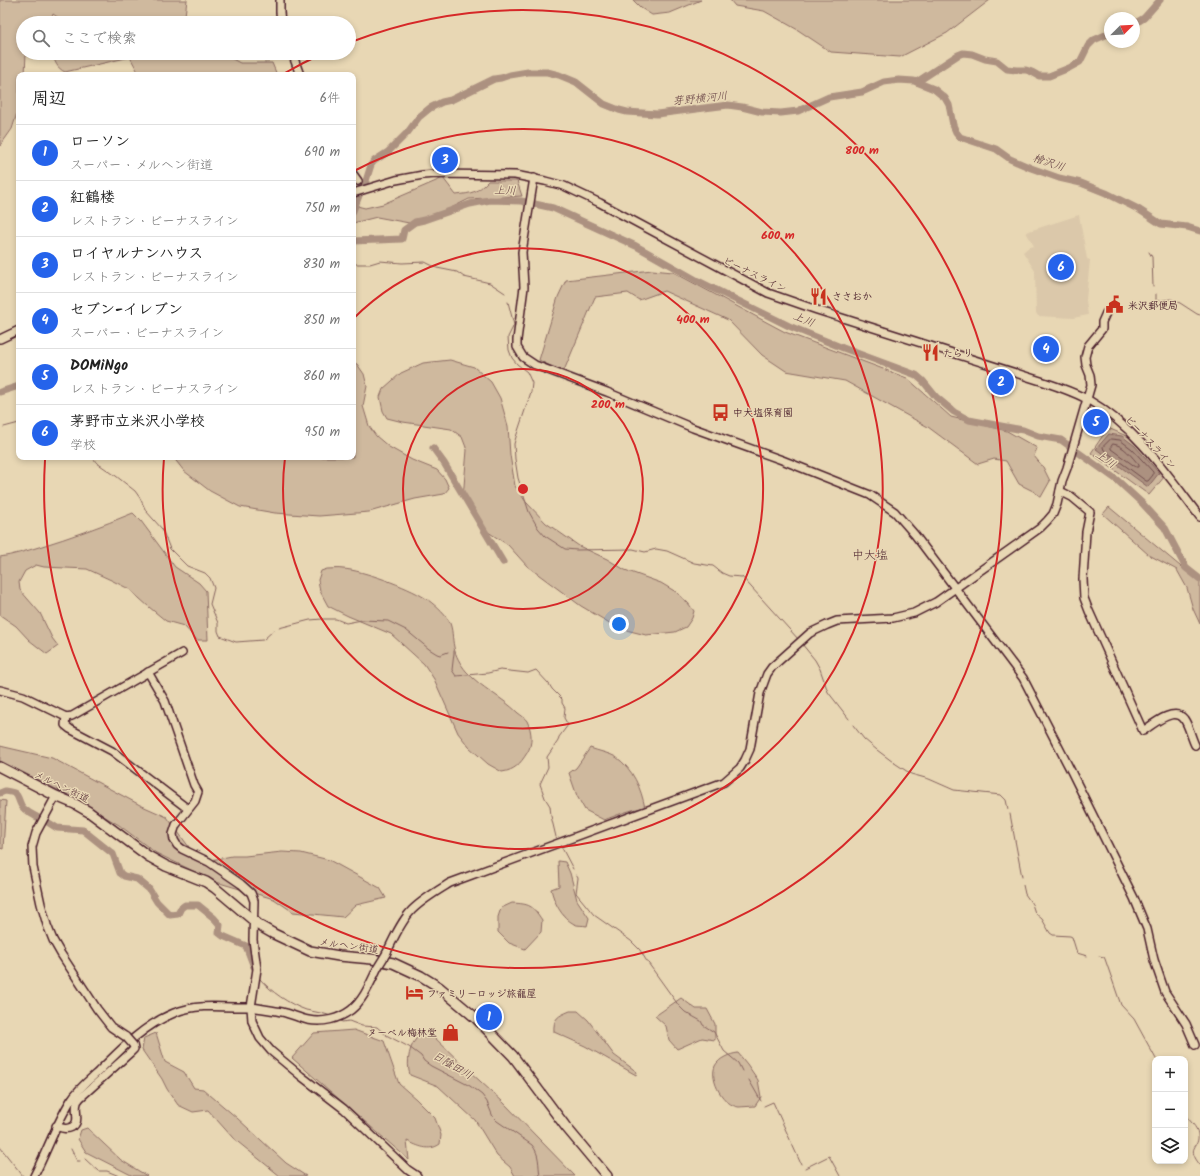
<!DOCTYPE html>
<html lang="ja">
<meta charset="utf-8">
<style>
:root{--surface:#fff;--page:#f2f2f2;--text:#222;--muted:#767676;--line:#e0e0e0;--accent:#2563eb}
body{margin:0;font-family:Kalam,"Klee One",sans-serif;background:var(--page);color:var(--text)}
.controls{position:absolute;right:12px;bottom:12px;display:grid;overflow:hidden;border-radius:8px;box-shadow:0 2px 6px #0003}
.controls button{width:36px;height:36px;display:grid;place-items:center;padding:0;border:0;border-bottom:1px solid var(--line);background:var(--surface);color:var(--text);font:20px sans-serif}
.compass{position:absolute;left:1104px;top:12px;width:36px;height:36px;border-radius:50%;background:var(--surface);box-shadow:0 2px 6px #0003;rotate:66deg}
.you{position:absolute;left:619px;top:624px;width:14px;height:14px;margin:-10px;border:3px solid #fff;border-radius:50%;background:#1a73e8;box-shadow:0 0 0 6px #1a73e833}
.badge{display:grid;place-items:center;width:26px;height:26px;border-radius:50%;background:var(--accent);color:#fff;font-size:13px;font-weight:700}
.pin{position:absolute;translate:-50% -50%;border:2px solid #fff;box-shadow:0 1px 4px #0006}
.list{margin:0;padding:0;list-style:none}
h2{display:flex;justify-content:space-between;align-items:center;height:52px;margin:0;padding:0 16px;font-size:17px}
h2 small{font-size:13px;font-weight:400;color:var(--muted)}
.list li{display:grid;grid-template-columns:26px 1fr auto;gap:12px;align-items:center;box-sizing:border-box;height:56px;padding:0 16px;border-top:1px solid var(--line)}
.list b{display:block;font-size:15px;white-space:nowrap}
.list p{margin:0;font-size:13px;white-space:nowrap;color:var(--muted)}
.list em{font-size:13px;font-style:normal;color:var(--muted)}
.icon{flex:none;width:22px;height:22px;fill:none;stroke:currentColor;stroke-width:2;stroke-linecap:round;stroke-linejoin:round}
.map{position:relative;flex:none;width:1200px;height:1176px;overflow:hidden}
.search{position:absolute;background:var(--surface);box-shadow:0 2px 6px #0003;left:16px;top:16px;width:340px;height:44px;display:flex;align-items:center;gap:10px;box-sizing:border-box;padding:0 14px;border-radius:22px;color:var(--muted);font-size:15px}
.panel{position:absolute;background:var(--surface);box-shadow:0 2px 6px #0003;left:16px;top:72px;width:340px;height:388px;border-radius:8px}
.map>svg:first-child{display:block}
.built{fill:#dbc8aa}
.green{fill:#cfb99e;stroke:#8c6c64}
.water{fill:#ac9180;stroke:#85635e}
.lines{fill:none;stroke-linecap:round;stroke-linejoin:round}
.shore{stroke:#714d4d;stroke-width:1}
.stream{stroke:#85635e;stroke-width:1}
.river{stroke:#ac9180;stroke-width:7}
.secondary-casing{stroke:#4a1f2b;stroke-width:10}
.highway-casing{stroke:#4a1f2b;stroke-width:12}
.secondary{stroke:#e8d7b4;stroke-width:7}
.highway{stroke:#e8d7b4;stroke-width:9}
.secondary-bridge-casing{stroke:#4a1f2b;stroke-width:10;stroke-linecap:butt}
.secondary-bridge{stroke:#e8d7b4;stroke-width:7}
.ring{fill:none;stroke:#d62828;stroke-width:2}
.labels{text-anchor:middle;stroke-width:3;stroke-linejoin:round;paint-order:stroke}
.street-label{font-size:10px;fill:#4a1f2b;stroke:#e8d7b4}
.poi-label{font-size:10px;font-weight:bold;fill:#4a1f2b;stroke:#e8d7b4;text-anchor:start}
.water-label{font-size:11px;font-style:italic;fill:#623c40;stroke:#e8d7b4}
.quarter-label{font-size:12px;fill:#4a1f2b;stroke:#e8d7b4}
.centre{fill:#d62828;stroke:#e8d7b4;stroke-width:2}
.ring-label{font-size:12px;text-anchor:middle;font-weight:bold;fill:#d62828;stroke:#e8d7b4;stroke-width:3;stroke-linejoin:round;paint-order:stroke}
</style>
<div class="map">
<svg width="1200" height="1176" viewBox="0 0 1200 1176">
<rect width="100%" height="100%" fill="#e8d7b4"/>
<filter id="ink" filterUnits="userSpaceOnUse"><feTurbulence type="fractalNoise" baseFrequency=".025" numOctaves="2"/><feDisplacementMap in="SourceGraphic" scale="8" xChannelSelector="R" yChannelSelector="G"/><feConvolveMatrix kernelMatrix="1 2 1 2 8 2 1 2 1" color-interpolation-filters="sRGB"/></filter>
<g filter="url(#ink)">
<path class="built" d="M 1079,215 L 1087,259 L 1090,260 L 1086,300 L 1088,315 L 1073,318 L 1038,316 L 1036,313 L 1035,271 L 1023,252 L 1029,247 L 1034,246 L 1026,232 Z"/>
<g class="green">
<path d="M 0,0 L 187,0 L 184,23 L 58,23 L 59,18 L 53,14 L 49,23 L 23,23 L 23,53 L 26,53 L 25,75 L 19,75 L 19,107 L 12,129 L 0,146 Z"/>
<path d="M 633,0 L 701,0 L 670,13 L 652,15 L 641,8 Z"/>
<path d="M 730,0 L 990,0 L 947,33 L 900,57 L 831,52 L 798,30 L 764,11 L 735,6 Z"/>
<path d="M 54,53 L 221,53 L 240,63 L 272,63 L 277,75 L 137,75 L 137,70 L 130,57 L 65,72 C 58,69 53,61 54,53 Z"/>
<path d="M 443,178 L 456,195 C 472,193 477,193 488,181 L 517,181 L 522,196 L 469,199 L 439,214 L 409,223 L 377,217 L 353,223 L 353,205 L 365,208 L 383,204 Z"/>
<path d="M 652,270 L 673,272 L 785,332 L 907,378 L 951,417 L 1007,431 L 1037,448 L 1034,456 L 1043,467 L 1050,481 L 1041,497 L 1033,491 L 1019,484 L 1006,461 L 994,459 L 978,464 L 928,427 L 845,381 L 786,371 L 762,355 L 728,320 L 664,291 L 639,300 L 628,293 L 595,297 L 563,373 L 539,360 L 558,297 L 566,280 Z"/>
<path d="M 450,360 L 474,367 L 491,382 L 500,398 L 508,426 L 510,455 L 515,486 L 526,502 L 546,523 L 579,546 L 607,559 L 625,570 L 661,583 L 676,592 L 688,603 L 694,611 L 692,618 L 686,627 L 675,632 L 646,635 L 618,628 L 581,606 L 527,566 L 508,545 L 482,528 L 470,512 L 463,498 L 467,450 L 462,437 L 451,429 L 403,422 L 387,418 L 383,411 L 380,397 L 383,389 L 401,373 L 423,363 Z"/>
<path d="M 353,363 L 357,364 L 364,374 L 367,386 L 363,406 L 369,426 L 376,436 L 389,447 L 412,460 L 437,470 L 445,479 L 449,488 L 444,494 L 415,499 L 369,512 L 319,516 L 275,513 L 240,507 L 210,491 L 184,471 L 173,457 L 353,457 Z"/>
<path d="M 1108,428 L 1129,437 L 1165,476 L 1149,495 L 1091,453 Z"/>
<path d="M 1109,507 L 1186,571 L 1200,579 L 1200,624 L 1193,609 L 1187,588 L 1177,570 L 1149,555 L 1103,514 Z"/>
<path d="M 133,513 L 141,521 L 175,567 L 199,583 L 206,591 L 208,640 L 197,640 L 184,626 L 166,621 L 149,607 L 129,589 L 111,580 L 87,569 L 44,567 L 36,565 L 25,571 L 19,582 L 20,590 L 40,613 L 52,638 L 58,646 L 47,654 L 29,640 L 16,626 L 0,615 L 0,557 C 13,555 26,551 39,547 C 71,537 102,526 133,513 Z"/>
<path d="M 327,569 C 332,569 338,568 343,569 C 362,570 408,587 425,598 C 432,602 445,614 449,621 C 453,629 452,638 454,647 C 455,655 461,665 466,671 C 481,688 502,697 518,713 C 521,715 525,718 527,721 C 532,731 533,744 527,753 C 520,764 515,770 502,772 L 488,764 L 469,747 L 458,733 L 434,679 L 424,664 L 391,634 L 348,616 L 328,606 L 320,591 L 318,580 L 321,571 Z"/>
<path d="M 0,746 L 52,758 L 140,805 L 167,817 L 200,862 L 232,856 L 245,856 L 282,852 L 301,853 L 329,860 L 380,888 L 386,898 L 356,905 L 343,917 L 293,912 L 274,899 L 216,882 L 156,853 L 119,825 L 66,794 L 0,761 Z"/>
<path d="M 590,748 C 598,751 609,753 616,757 C 633,769 641,788 645,808 C 633,808 615,816 604,820 L 585,810 L 577,796 L 569,773 L 576,768 Z"/>
<path d="M 0,800 L 6,801 L 3,849 L 0,848 Z"/>
<path d="M 558,861 L 565,862 L 570,873 L 577,900 L 589,918 L 587,926 C 583,925 577,926 574,924 C 561,917 554,902 551,889 L 559,886 Z"/>
<path d="M 512,903 C 530,904 532,905 542,920 L 541,932 L 525,949 L 509,943 L 498,932 L 498,917 L 501,908 Z"/>
<path d="M 681,998 L 696,1009 L 707,1009 L 715,1024 L 715,1040 L 702,1038 L 677,1049 L 669,1040 L 666,1026 L 655,1016 Z"/>
<path d="M 570,1011 L 578,1011 L 588,1020 L 614,1055 L 637,1072 L 636,1075 L 585,1046 L 554,1032 C 553,1018 558,1016 570,1011 Z"/>
<path d="M 354,1030 L 384,1041 L 399,1084 L 416,1099 L 435,1118 L 441,1135 L 440,1144 C 429,1152 418,1146 407,1141 L 409,1160 L 292,1058 L 314,1033 Z"/>
<path d="M 429,1032 L 469,1071 L 503,1102 L 575,1176 L 515,1176 L 510,1167 L 497,1156 L 475,1120 L 438,1086 L 410,1075 C 406,1063 409,1043 420,1035 C 423,1034 427,1033 429,1032 Z"/>
<path d="M 156,1033 L 165,1062 L 184,1072 L 194,1088 L 203,1089 L 237,1118 L 286,1163 L 306,1176 L 280,1176 L 233,1138 L 208,1110 L 193,1112 L 178,1105 L 167,1089 L 162,1079 L 142,1050 L 144,1038 Z"/>
<path d="M 738,1053 L 747,1064 L 758,1080 L 761,1097 L 755,1106 C 750,1106 744,1107 739,1107 C 724,1106 709,1081 715,1066 C 719,1058 730,1054 738,1053 Z"/>
<path d="M 87,1128 L 121,1160 L 147,1176 L 133,1176 L 86,1152 L 78,1139 L 81,1130 Z"/>
</g>
<path class="water" d="M 1109,434 L 1122,436 L 1135,446 L 1159,473 L 1148,487 L 1096,449 Z"/>
<g class="lines">
<g class="shore">
<path d="M 1111,439 L 1120,440 L 1132,449 L 1153,472 L 1153,475 L 1148,481 L 1146,481 L 1104,450 L 1103,447 Z"/>
<path d="M 1113,444 C 1124,445 1132,457 1139,465 L 1139,467 L 1136,467 L 1111,449 L 1111,447 Z"/>
</g>
<g class="stream">
<path d="M 1149,252 L 1152,257 L 1153,286"/>
<path d="M 353,264 L 370,264 L 380,261 L 402,263 L 425,262 L 437,268 L 457,272 L 464,277 L 490,283 L 505,293"/>
<path d="M 1156,294 L 1156,301 L 1171,299 L 1180,303 L 1197,314 L 1200,315"/>
<path d="M 508,302 L 514,325 L 508,337 L 509,350 L 512,358 L 517,364 L 527,372 L 532,383 L 531,392 L 516,437 L 514,444 L 515,459 L 518,478 L 529,512 L 538,528 L 545,536 L 565,549 L 577,550 L 633,549 L 645,552 L 656,549 L 667,551 L 694,563 L 713,566 L 722,573 L 729,576 L 742,577 L 799,640"/>
<path d="M 4,427 L 19,423"/>
<path d="M 92,457 L 97,463 L 116,476 L 135,491 L 140,498 L 146,511 L 162,529 L 170,549 L 187,566 L 205,573 L 210,578 L 214,588 L 210,604 L 218,623 L 218,631 L 220,636 L 236,642 L 263,640 L 274,630"/>
<path d="M 279,628 L 310,620 L 322,619 L 336,619 L 346,623 L 362,620 L 388,621 L 406,630 L 429,649 L 437,654 L 440,655 L 448,652"/>
<path d="M 802,644 L 815,660 L 820,669 L 828,692 L 849,719"/>
<path d="M 454,651 L 454,653 L 452,670 L 456,676 L 488,673 L 500,670 L 528,673 L 536,670 L 549,684 L 552,689 L 562,699 L 562,703 L 565,708 L 564,718 L 568,725 L 559,737 L 558,741 L 547,757 L 548,767 L 540,784 L 545,798 L 550,806 L 551,816 L 556,837"/>
<path d="M 853,725 L 864,739 L 877,750 L 893,762 L 911,774 L 929,779 L 954,790 L 1001,795 L 1006,800 L 1008,809"/>
<path d="M 1010,814 L 1022,877"/>
<path d="M 562,848 L 573,869"/>
<path d="M 576,875 L 578,878 L 576,893 L 594,915 L 631,941 L 640,950 L 646,960 L 679,1006 L 685,1012 L 701,1021 L 703,1025 L 714,1032 L 724,1051 L 738,1063 L 742,1071"/>
<path d="M 1023,885 L 1025,894 L 1032,904 L 1035,913 L 1042,919 L 1050,933 L 1053,935 L 1070,936 L 1072,937 L 1077,953 L 1087,956"/>
<path d="M 1099,956 L 1104,957 L 1105,959 L 1121,1005 L 1134,1019 L 1156,1059"/>
<path d="M 259,978 C 271,992 289,1004 306,1010 C 315,1012 323,1013 331,1016"/>
<path d="M 339,1020 L 342,1022 L 349,1021 L 362,1026 L 377,1027 L 386,1035 L 409,1047 L 421,1056 L 424,1061 L 431,1066 L 470,1086 L 482,1095 L 487,1102 L 493,1117 L 497,1121 L 532,1145 C 540,1155 538,1164 540,1176"/>
<path d="M 749,1080 L 761,1101"/>
<path d="M 764,1106 L 773,1102 L 801,1164"/>
<path d="M 1185,1115 C 1190,1121 1197,1127 1198,1134 C 1200,1149 1185,1146 1200,1165"/>
<path d="M 0,1147 L 23,1176"/>
<path d="M 71,1149 L 77,1161 L 80,1161"/>
<path d="M 85,1159 L 98,1171 L 107,1171 L 119,1176"/>
<path d="M 805,1168 L 829,1156 L 840,1176"/>
</g>
<g class="river">
<path d="M 1134,24 L 1144,18 L 1160,0"/>
<path d="M 917,82 L 958,55 L 963,53 L 972,54 L 985,59 L 997,61 L 1007,69 L 1016,70 L 1026,70 L 1032,72 L 1039,76 L 1049,76 L 1069,68 L 1080,62 L 1088,46 L 1094,40 L 1110,33"/>
<path d="M 353,211 L 362,188 L 365,184 L 371,165 L 374,161 L 388,152 L 408,132 L 419,117 L 430,108 L 442,102 L 451,100 L 494,79 L 501,78 L 510,75 L 528,72 L 547,72 L 559,75 L 576,82 L 604,104 L 619,110 L 627,112 L 657,114 L 728,105 L 742,107 L 762,112 L 781,113 L 798,111 L 829,97 L 862,92 L 884,82 L 899,80 L 914,81 L 934,89 L 945,98 L 949,105 L 953,125 L 956,132 L 960,137 L 996,149 L 1010,159 L 1031,168 L 1059,178 L 1081,183 L 1106,193 L 1138,209 L 1161,224 L 1187,227 L 1200,231"/>
<path d="M 353,241 L 402,239 L 404,230 L 415,222 L 424,220 L 470,204 L 490,200 L 521,201 L 553,208 L 636,246 L 698,281 L 789,326 L 843,348 L 916,375 L 923,381 L 936,397 L 954,412 L 969,420 L 1023,430 L 1038,436 L 1061,440 L 1117,480 L 1142,503 L 1165,528 L 1186,568 L 1200,579"/>
<path d="M 0,392 L 19,386"/>
<path d="M 433,448 L 444,463 L 503,562"/>
<path d="M 0,793 L 5,791 C 19,793 16,794 21,805 C 24,811 32,814 37,817"/>
<path d="M 49,823 L 57,828 L 83,830 L 113,854 L 120,873 L 124,876 L 137,879 L 149,889 L 157,902 L 170,915 L 178,914 L 181,908 L 185,905 L 198,905 L 214,918 L 220,925 L 219,933 L 223,936 L 246,946 L 254,967"/>
</g>
<defs>
<g id="secondary">
<path d="M 280,0 L 280,12 L 281,23"/>
<path d="M 292,53 L 300,75"/>
<path d="M 353,174 L 358,181"/>
<path d="M 534,178 L 522,252 L 524,287 L 517,340 L 517,347 L 523,357 L 535,365 L 607,392 L 693,428 L 782,460 L 870,495 L 895,512 L 915,535 L 1023,678 L 1071,771 L 1134,898 L 1147,929 L 1154,960 L 1165,992 L 1186,1024 L 1195,1045"/>
<path d="M 353,193 L 396,180 L 423,175 L 436,174 L 515,175 L 545,181 L 564,186 L 600,203 L 768,293 L 817,310 L 1044,382 C 1059,387 1073,392 1087,399 C 1135,426 1167,474 1200,517"/>
<path d="M 0,339 L 19,330"/>
<path d="M 1060,491 L 1072,497 L 1090,512 L 1086,532 L 1083,579 L 1084,598 L 1089,611 L 1143,731 C 1152,725 1174,706 1184,719 C 1189,726 1191,737 1195,745"/>
<path d="M 148,672 L 165,701 L 194,785 L 198,792 L 195,801 L 176,825 L 173,834 L 174,840 L 177,845 L 182,849 L 209,862 L 241,884 L 251,893 L 254,901 L 253,940 L 257,969 L 251,1007 L 252,1021 L 260,1038 L 271,1051 L 301,1076 L 344,1109 L 408,1170 L 417,1176"/>
<path d="M 0,690 L 23,696 L 66,717 L 72,716 L 182,653"/>
<path d="M 66,717 L 65,725 L 70,729 L 112,751 L 188,809"/>
<path d="M 56,796 L 36,833 L 32,847 L 33,867 L 41,904 L 47,925 L 53,940 L 61,954 L 97,1009 L 111,1027 L 126,1037"/>
<path d="M 386,954 C 393,940 401,921 412,910 C 423,899 437,891 450,883 L 724,782 L 740,768 L 745,760 L 750,749 L 760,693 L 767,674 L 772,667 L 810,633 L 827,625 L 837,621 L 893,618 L 914,613 L 936,602 L 1040,528 L 1047,521 L 1053,514 L 1057,504 L 1062,481 L 1067,468 L 1091,385 L 1090,375 L 1086,365 L 1085,357 L 1088,346 L 1102,329 L 1102,322 L 1106,313"/>
<path d="M 56,1126 C 62,1128 66,1130 72,1127 C 81,1122 74,1111 77,1103 C 77,1101 79,1100 80,1098 L 131,1052 L 134,1049 L 133,1045"/>
<path d="M 34,1176 C 47,1151 56,1124 71,1100 C 78,1089 89,1080 98,1072 C 121,1049 144,1025 174,1013 C 193,1005 214,1006 234,1007 C 240,1007 246,1007 252,1007 C 262,1009 272,1010 282,1012 C 291,1014 299,1018 308,1020 C 323,1023 339,1019 351,1010 C 364,1000 371,981 378,967"/>
</g>
<path id="highway" d="M 0,767 L 56,796 L 75,804 L 89,812 L 148,856 L 166,866 L 206,882 L 215,888 L 260,926 L 274,934 L 310,951 L 339,956 L 372,959 L 393,963 L 421,976 L 439,987 L 477,1019 L 513,1056 L 566,1127 L 607,1176"/>
</defs>
<use href="#secondary" class="secondary-casing"/>
<use href="#highway" class="highway-casing"/>
<use href="#secondary" class="secondary"/>
<use href="#highway" class="highway"/>
<defs>
<g id="secondary-bridge">
<path d="M 378,967 L 386,954"/>
<path d="M 126,1037 L 133,1045"/>
</g>
</defs>
<use href="#secondary-bridge" class="secondary-bridge-casing"/>
<use href="#secondary-bridge" class="secondary-bridge"/>
</g>
</g>
<g class="ring">
<circle cx="523" cy="489" r="120"/>
<path d="M353 319A240 240 0 1 1 285 458"/>
<path d="M354 171A360 360 0 1 1 164 458"/>
<path d="M283 74A479 479 0 0 1 324 53M351 42A479 479 0 1 1 45 460"/>
</g>
<defs>
<symbol id="restaurant-bare" viewBox="-9 -9 18 18"><path d="M-5-6h1v4h1v-4h1v4h1v-4h1v5L-1.5 .5V6h-2V.5L-5-1ZM5-6V6H3V1.5H1.5Q1.5-4 5-6Z" fill="#c8321e" stroke="#e8d7b4" stroke-width="2.5" paint-order="stroke"/></symbol>
<symbol id="civic-bare" viewBox="-9 -9 18 18"><path d="M-.6-6.5H3V-4.5H.6V-3L4-1V1h2V6H-6V1h2V-1L-.6-3ZM-1.2 2.5V6h2.4V2.5Z" fill="#c8321e" stroke="#e8d7b4" stroke-width="2.5" paint-order="stroke"/></symbol>
<symbol id="bus-bare" viewBox="-9 -9 18 18"><path d="M-5-6H5V4H4V6H2V4H-2V6H-4V4H-5ZM-3.5-4V0h7V-4ZM-3.5 1.2v1.5H-2V1.2ZM2 1.2v1.5H3.5V1.2Z" fill="#c8321e" stroke="#e8d7b4" stroke-width="2.5" paint-order="stroke"/></symbol>
<symbol id="hotel-bare" viewBox="-9 -9 18 18"><path d="M-6-4.5h1.5V1H6V5H4.5V3h-9V5H-6ZM-4 0a1.8 1.8 0 1 1 3.6 0ZM.5 0V-2.5h3Q6-2.5 6 0Z" fill="#c8321e" stroke="#e8d7b4" stroke-width="2.5" paint-order="stroke"/></symbol>
<symbol id="shop-bare" viewBox="-9 -9 18 18"><path d="M-5-2.5h2.3a2.7 3.5 0 0 1 5.4 0H5L5.5 6h-11ZM-1.5-2.5h3a1.5 2.3 0 0 0-3 0Z" fill="#c8321e" stroke="#e8d7b4" stroke-width="2.5" paint-order="stroke"/></symbol>
</defs>
<g fill-rule="evenodd">
<use href="#restaurant-bare" x="806" y="284" width="25" height="25"/>
<use href="#civic-bare" x="1102" y="292" width="25" height="25"/>
<use href="#restaurant-bare" x="918" y="340" width="25" height="25"/>
<use href="#bus-bare" x="708" y="400" width="25" height="25"/>
<use href="#hotel-bare" x="402" y="980" width="25" height="25"/>
<use href="#shop-bare" x="438" y="1020" width="25" height="25"/>
</g>
<g class="labels">
<g class="street-label">
<text transform="translate(755 274) rotate(26)" y="4">ビーナスライン</text>
<text transform="translate(1151 442) rotate(47)" y="4">ビーナスライン</text>
<text transform="translate(62 786) rotate(26)" y="4">メルヘン街道</text>
<text transform="translate(349 945) rotate(8)" y="4">メルヘン街道</text>
</g>
<g class="poi-label">
<text x="832" y="300">ささおか</text>
<text x="1128" y="309">米沢郵便局</text>
<text x="943" y="357">たらり</text>
<text x="733" y="416">中大塩保育園</text>
<text x="427" y="997">ファミリーロッジ旅籠屋</text>
<text x="437" y="1036" text-anchor="end">ヌーベル梅林堂</text>
</g>
<g class="water-label">
<text transform="translate(700 98) rotate(-6)" y="4">芽野横河川</text>
<text transform="translate(1049 162) rotate(19)" y="4">檜沢川</text>
<text transform="translate(505 190) rotate(1)" y="4">上川</text>
<text transform="translate(804 319) rotate(22)" y="4">上川</text>
<text transform="translate(1106 459) rotate(35)" y="4">上川</text>
<text transform="translate(453 1065) rotate(30)" y="4">日陰田川</text>
</g>
<g class="quarter-label">
<text x="870" y="559">中大塩</text>
</g>
</g>
<circle cx="523" cy="489" r="6" class="centre"/>
<g class="ring-label">
<text x="862" y="154">800 m</text>
<text x="778" y="239">600 m</text>
<text x="693" y="323">400 m</text>
<text x="608" y="408">200 m</text>
</g>
</svg>
<div class="controls">
<button>+</button>
<button>−</button>
<button><svg class="icon" aria-label="layers" viewBox="0 0 24 24"><path d="M12 4l9 5-9 5-9-5zM3 14l9 5 9-5"/></svg></button>
</div>
<svg class="compass" viewBox="-18 -18 36 36"><path d="M0-13l5 13h-10z" fill="#e53935"/><path d="M0 13l5-13h-10z" fill="#767676"/></svg>
<div class="you"></div>
<div class="pin badge" style="left:489px;top:1017px">1</div>
<div class="pin badge" style="left:1001px;top:382px">2</div>
<div class="pin badge" style="left:445px;top:160px">3</div>
<div class="pin badge" style="left:1046px;top:349px">4</div>
<div class="pin badge" style="left:1096px;top:422px">5</div>
<div class="pin badge" style="left:1061px;top:267px">6</div>
<div class="search"><svg class="icon" aria-label="search" viewBox="0 0 24 24"><circle cx="10" cy="10" r="6"/><path d="M15 15l6 6"/></svg>ここで検索</div>
<section class="panel">
<h2>周辺<small>6件</small></h2>
<ul class="list">
<li><span class="badge">1</span><div><b>ローソン</b><p>スーパー · メルヘン街道</p></div><em>690 m</em></li>
<li><span class="badge">2</span><div><b>紅鶴楼</b><p>レストラン · ビーナスライン</p></div><em>750 m</em></li>
<li><span class="badge">3</span><div><b>ロイヤルナンハウス</b><p>レストラン · ビーナスライン</p></div><em>830 m</em></li>
<li><span class="badge">4</span><div><b>セブン-イレブン</b><p>スーパー · ビーナスライン</p></div><em>850 m</em></li>
<li><span class="badge">5</span><div><b>DOMiNgo</b><p>レストラン · ビーナスライン</p></div><em>860 m</em></li>
<li><span class="badge">6</span><div><b>茅野市立米沢小学校</b><p>学校</p></div><em>950 m</em></li>
</ul>
</section>
</div>
